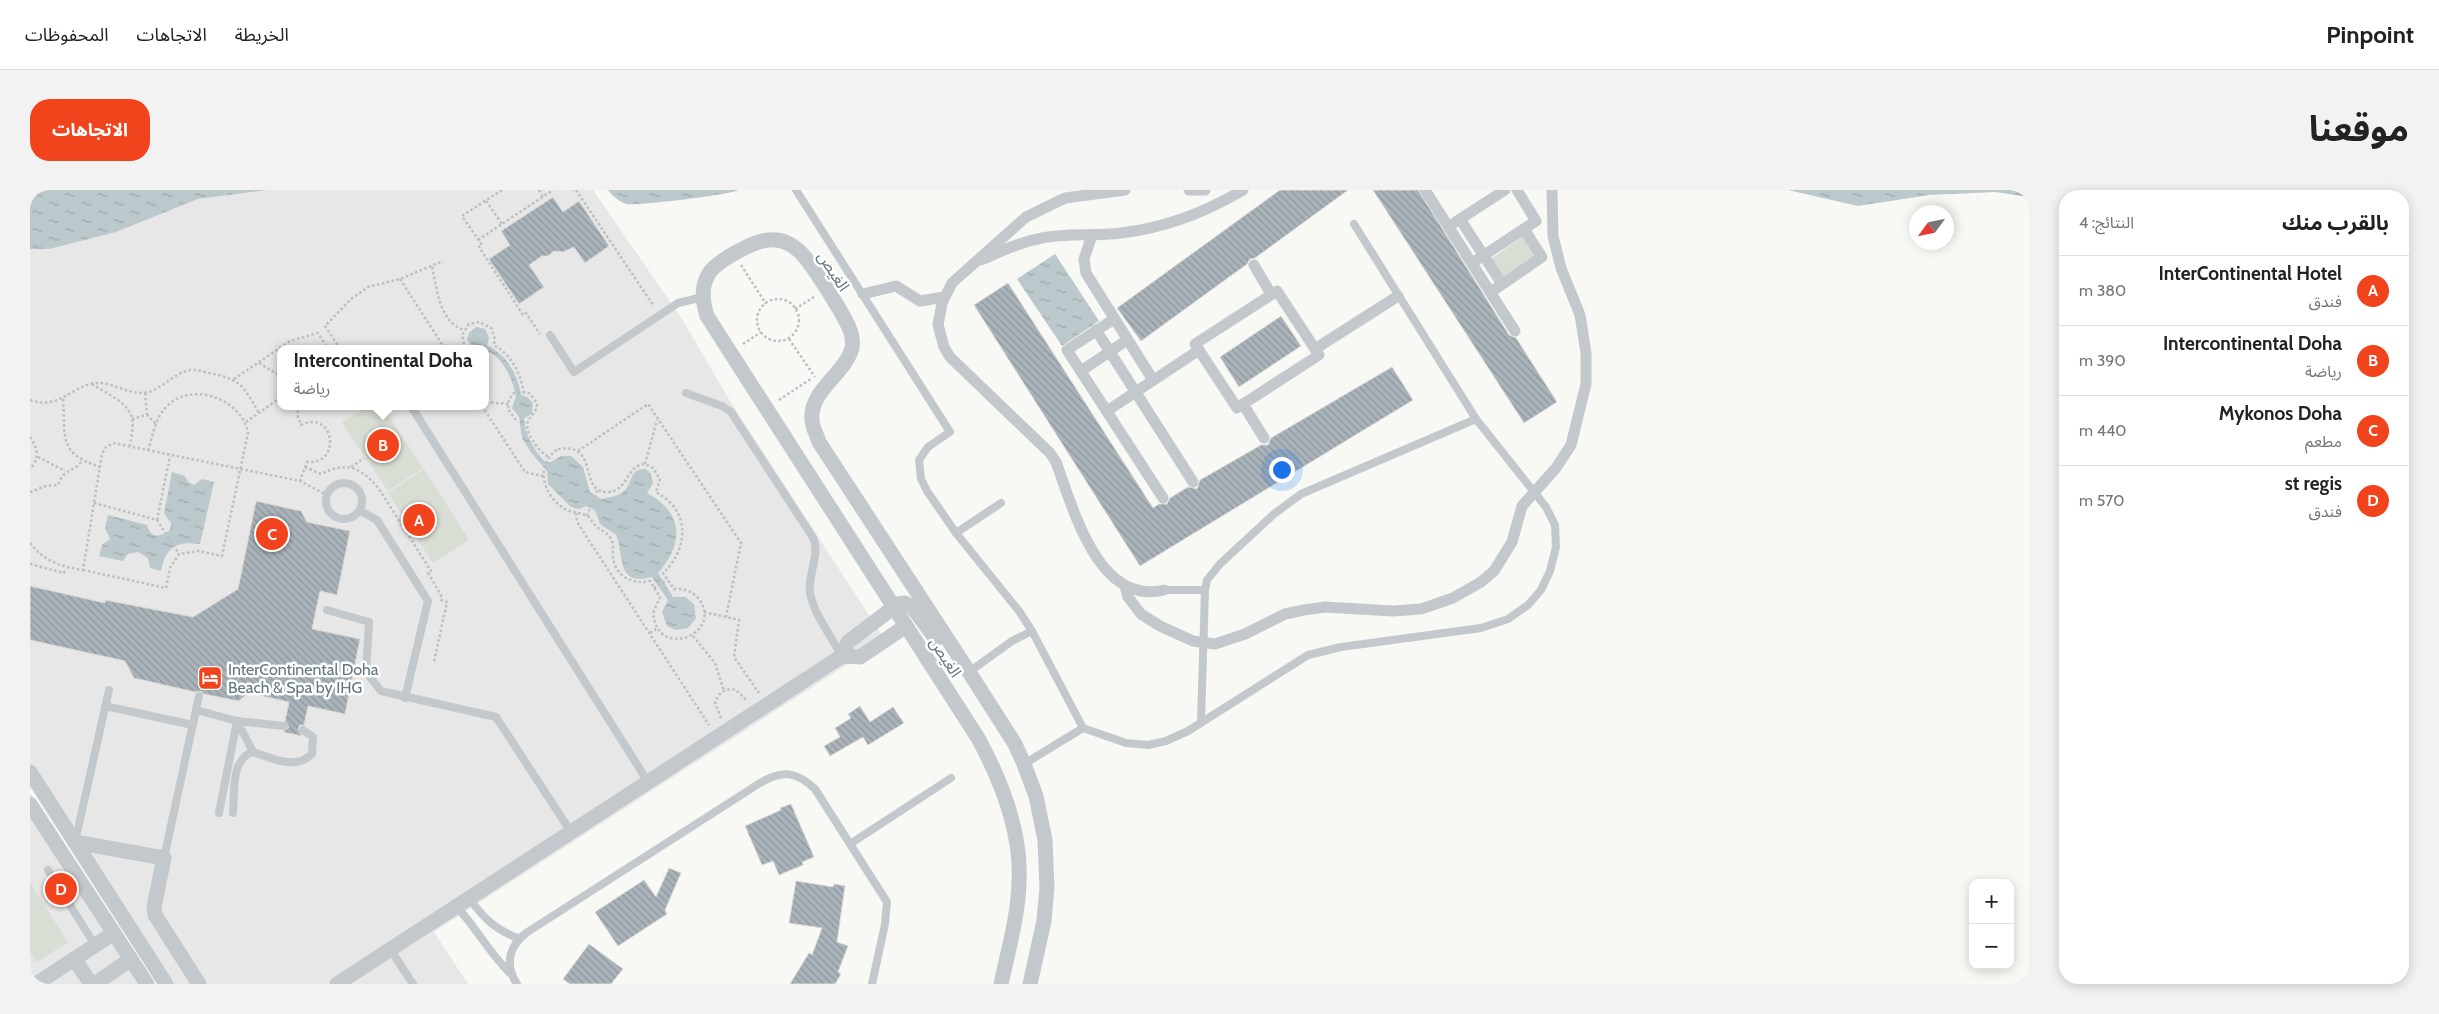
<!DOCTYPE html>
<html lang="ar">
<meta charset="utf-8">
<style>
:root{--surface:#fff;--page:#f2f2f2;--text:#222;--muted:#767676;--line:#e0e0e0;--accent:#f1431c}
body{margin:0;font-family:Cabin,"Noto Sans Arabic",sans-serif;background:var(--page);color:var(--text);direction:rtl}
.controls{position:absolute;right:15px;bottom:15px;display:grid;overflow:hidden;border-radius:10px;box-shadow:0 2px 12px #0003}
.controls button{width:45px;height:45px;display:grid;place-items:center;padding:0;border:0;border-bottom:1px solid var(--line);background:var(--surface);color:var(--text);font:25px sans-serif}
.compass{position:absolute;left:1879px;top:15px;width:45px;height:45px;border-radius:50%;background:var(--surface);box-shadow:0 2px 12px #0003;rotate:237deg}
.you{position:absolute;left:1251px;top:279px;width:18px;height:18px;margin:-12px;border:4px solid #fff;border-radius:50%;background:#1a73e8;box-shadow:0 0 0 8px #1a73e833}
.badge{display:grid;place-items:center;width:32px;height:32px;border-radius:50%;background:var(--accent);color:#fff;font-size:16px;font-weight:700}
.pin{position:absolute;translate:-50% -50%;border:2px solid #fff;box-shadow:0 1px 5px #0006}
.popup{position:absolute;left:247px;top:155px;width:212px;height:65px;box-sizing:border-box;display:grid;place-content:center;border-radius:10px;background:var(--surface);filter:drop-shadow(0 1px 4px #0005);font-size:16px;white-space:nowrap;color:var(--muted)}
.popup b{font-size:19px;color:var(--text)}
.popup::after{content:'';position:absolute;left:50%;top:100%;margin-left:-10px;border:10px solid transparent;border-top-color:var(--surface)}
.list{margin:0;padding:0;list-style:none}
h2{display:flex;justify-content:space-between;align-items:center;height:65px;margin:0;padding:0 20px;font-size:21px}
h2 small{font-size:16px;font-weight:400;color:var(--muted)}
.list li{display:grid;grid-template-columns:32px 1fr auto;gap:15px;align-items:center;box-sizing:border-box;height:70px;padding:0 20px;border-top:1px solid var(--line)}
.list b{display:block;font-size:19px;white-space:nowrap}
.list p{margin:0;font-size:16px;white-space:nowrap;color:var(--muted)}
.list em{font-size:16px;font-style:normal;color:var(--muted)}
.map{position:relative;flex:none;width:1999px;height:794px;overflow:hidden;direction:ltr;border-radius:20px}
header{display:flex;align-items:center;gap:30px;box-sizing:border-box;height:70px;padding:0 25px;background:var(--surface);border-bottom:1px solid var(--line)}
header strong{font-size:24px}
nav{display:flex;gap:28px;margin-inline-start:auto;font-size:18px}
.intro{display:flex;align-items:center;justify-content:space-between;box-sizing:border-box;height:120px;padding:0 30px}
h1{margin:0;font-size:35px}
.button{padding:12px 22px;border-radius:20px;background:var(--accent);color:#fff;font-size:18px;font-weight:700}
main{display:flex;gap:30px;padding:0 30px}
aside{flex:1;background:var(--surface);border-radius:20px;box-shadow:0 2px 12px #0003}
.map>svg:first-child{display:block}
.built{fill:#e6e7e6;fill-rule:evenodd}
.grass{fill:#d8ded4}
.water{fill:url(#water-ripples)}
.building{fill:url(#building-back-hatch);stroke:#dadad7}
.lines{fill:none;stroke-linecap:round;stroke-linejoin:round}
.path{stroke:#bbbfc1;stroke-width:2.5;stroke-dasharray:2.5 2.5;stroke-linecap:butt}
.service{stroke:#c3c8cc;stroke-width:8}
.pedestrian{stroke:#c3c8cc;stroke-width:11}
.minor{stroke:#c3c8cc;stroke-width:15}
.labels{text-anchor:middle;stroke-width:5;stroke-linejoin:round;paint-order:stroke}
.street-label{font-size:16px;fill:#617582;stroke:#fff}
.poi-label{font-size:16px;fill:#617582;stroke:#fff;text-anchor:start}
</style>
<header>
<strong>Pinpoint</strong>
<nav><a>الخريطة</a><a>الاتجاهات</a><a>المحفوظات</a></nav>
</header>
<div class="intro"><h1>موقعنا</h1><a class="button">الاتجاهات</a></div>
<main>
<aside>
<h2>بالقرب منك<small>النتائج: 4</small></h2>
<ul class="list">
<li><span class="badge">A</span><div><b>InterContinental Hotel</b><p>فندق</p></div><em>380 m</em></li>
<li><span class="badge">B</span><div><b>Intercontinental Doha</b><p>رياضة</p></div><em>390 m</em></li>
<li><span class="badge">C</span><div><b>Mykonos Doha</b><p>مطعم</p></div><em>440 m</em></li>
<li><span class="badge">D</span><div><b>st regis</b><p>فندق</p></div><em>570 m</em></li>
</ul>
</aside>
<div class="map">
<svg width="1999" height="794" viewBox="0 0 1999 794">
<defs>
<pattern id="water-ripples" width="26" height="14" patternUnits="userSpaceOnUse" patternTransform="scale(1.25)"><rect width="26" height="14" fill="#bbc8cc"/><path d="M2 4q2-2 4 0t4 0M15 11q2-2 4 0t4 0" fill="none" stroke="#9ba7ab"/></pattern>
<pattern id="building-back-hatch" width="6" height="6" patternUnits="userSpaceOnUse" patternTransform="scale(1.25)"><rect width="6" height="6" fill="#a9b3b9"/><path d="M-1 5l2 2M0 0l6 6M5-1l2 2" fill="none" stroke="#8d969c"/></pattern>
</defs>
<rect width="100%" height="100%" fill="#f8f8f5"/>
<g class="built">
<path d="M 238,0 L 563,0 L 652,129 L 700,211 L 855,450 L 404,742 L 438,794 L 128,794 L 0,592 L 0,59 L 20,59 L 86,42 L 168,9 ZM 250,159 L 456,159 L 456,216 L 250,216 Z"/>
<path d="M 0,603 L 123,794 L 0,794 Z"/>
</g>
<g class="grass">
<path d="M 1495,45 L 1509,64 L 1472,89 L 1459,70 Z"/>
<path d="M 337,216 L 352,216 L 393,278 L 358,301 L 312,233 Z"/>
<path d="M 394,279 L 439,350 L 403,373 L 358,303 Z"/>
<path d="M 0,693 L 38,752 L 7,772 L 0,762 Z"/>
</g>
<g class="water">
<path d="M 0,0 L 238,0 L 168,9 L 86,42 L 20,59 L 0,59 Z"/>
<path d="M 578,0 L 708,0 C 701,5 605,16 596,14 C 590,12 582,6 578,0 Z"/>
<path d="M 1758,0 L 1999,0 L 1999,7 L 1965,2 L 1899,5 L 1828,16 Z"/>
<path d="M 1025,64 L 1069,131 L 1032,156 L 987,89 Z"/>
<path d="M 446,137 L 455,139 L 459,148 L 457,155 C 477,166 487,182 491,205 L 497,207 L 503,213 L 502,224 L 494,228 C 495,245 503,259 515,272 L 521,272 L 531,266 L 541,266 L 553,277 L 560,302 L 571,309 C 579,307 588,307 594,301 C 603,293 599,278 616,279 L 621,284 L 623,293 L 617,303 C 654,323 654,354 628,383 L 643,407 L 655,407 L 664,414 L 666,428 L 658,438 L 646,440 L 637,436 L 632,422 L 638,410 L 622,387 C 585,397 595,365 586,345 L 570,334 L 565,320 L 556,316 L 549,319 L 541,317 L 518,294 L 517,281 L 502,264 L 492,248 L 489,227 L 482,218 L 486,206 C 481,184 470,159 445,159 L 437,150 L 439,143 Z"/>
<path d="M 142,282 L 155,286 L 158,292 L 164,295 L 172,289 L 184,292 L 170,354 C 146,351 136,357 131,381 L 120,378 L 118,368 L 108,362 L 98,364 L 93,371 L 69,366 L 72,355 L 80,349 L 75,338 L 78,325 L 117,335 C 121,349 130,347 140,340 L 141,333 L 134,323 Z"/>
</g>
<g class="building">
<path d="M 1250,0 L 1318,0 L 1225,68 L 1220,69 L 1217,74 L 1111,151 L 1087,118 Z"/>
<path d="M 1343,0 L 1388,0 L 1479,145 L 1486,148 L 1527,212 L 1494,233 Z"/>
<path d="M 523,7 L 533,22 L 549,11 L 579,56 L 555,73 L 544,57 L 533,62 L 524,61 L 518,66 L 512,66 L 499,75 L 514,97 L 489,114 L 459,69 L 480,55 L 471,41 Z"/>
<path d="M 978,93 L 1123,318 L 1129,314 L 1137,314 L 1140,308 L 1158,297 L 1167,299 L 1170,290 L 1231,255 L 1238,255 L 1241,248 L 1362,177 L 1383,210 L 1110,376 L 944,115 Z"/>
<path d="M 1251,126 L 1271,156 L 1209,197 L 1190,167 Z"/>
<path d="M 226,311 L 271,321 L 277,332 L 320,341 L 307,405 L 290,401 L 282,439 L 330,449 L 315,524 L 278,516 L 274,535 L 270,535 L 268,539 L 272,546 L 253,542 L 259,537 L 255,531 L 259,512 L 219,503 L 208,511 L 174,504 L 171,501 L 165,502 L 104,488 L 95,471 L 0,450 L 0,396 L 75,413 L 75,410 L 163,427 L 208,399 Z"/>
<path d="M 830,516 L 840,532 L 863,517 L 874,533 L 838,555 L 833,547 L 800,566 L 794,556 L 810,547 L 805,538 L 821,528 L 818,524 Z"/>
<path d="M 761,614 L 784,667 L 772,672 L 773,675 L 749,685 L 743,671 L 732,675 L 715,636 L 751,620 L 750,618 Z"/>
<path d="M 639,678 L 651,683 L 635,720 L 637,724 L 588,756 L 565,722 L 614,690 L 626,707 Z"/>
<path d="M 766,691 L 803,697 L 804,694 L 815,696 L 807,752 L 818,756 L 808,782 L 811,784 L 805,794 L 760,794 L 779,763 L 782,765 L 792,738 L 759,733 Z"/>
<path d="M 559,754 L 593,779 L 581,794 L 540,794 L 533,789 Z"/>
</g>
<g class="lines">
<g class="path">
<path d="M 472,0 L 432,26 L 452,55 L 449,57 L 493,125 L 496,123 L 510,144"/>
<path d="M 509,0 L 513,7"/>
<path d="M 543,0 L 544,0"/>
<path d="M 546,0 L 623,115"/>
<path d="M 456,11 L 472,34"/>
<path d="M 448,50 L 523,0"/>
<path d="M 711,75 L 736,114"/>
<path d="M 402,77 C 407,98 409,132 434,140"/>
<path d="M 370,89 L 415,159"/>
<circle cx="748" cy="130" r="21"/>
<path d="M 765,119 L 784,107"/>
<path d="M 759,149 L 785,187"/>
<path d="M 713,154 L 731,142"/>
<path d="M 310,159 L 295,136 L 321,109 L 338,97 L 370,89 L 413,71"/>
<path d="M 435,159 L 432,145 L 439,134 L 449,132 L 461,138 L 465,149 L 464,155 C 483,167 489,181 494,202 L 499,203 L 507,213 C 507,222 502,224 498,231 C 493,241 510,264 519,267"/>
<path d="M 229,173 L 250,186"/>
<path d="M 204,189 L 260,151 L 288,143 L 298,159"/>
<path d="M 62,194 C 75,203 97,211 102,228 C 104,236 101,247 100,256"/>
<path d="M 115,203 L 117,225"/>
<path d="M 33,209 C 36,247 27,263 70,277"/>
<path d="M 0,210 C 28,219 37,201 60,194 C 79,189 93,203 112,203 C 130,202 143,183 160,180 C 165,179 174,182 179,183 C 211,189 213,196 229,223"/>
<path d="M 749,210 L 782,188"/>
<path d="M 456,212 L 478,214"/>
<path d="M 270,216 L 267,224 L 271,235 C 305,219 312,275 277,272 L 270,291"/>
<path d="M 452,216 L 495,282 L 513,286"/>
<path d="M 102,229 L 117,225 L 126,234"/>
<path d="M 486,230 L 478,219 L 479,209 L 484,203 L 494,202"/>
<path d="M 216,232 L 250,208"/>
<path d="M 0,247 C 8,259 10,268 0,279"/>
<path d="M 528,259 C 570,252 548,302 577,302 C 598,302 596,275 615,274 L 623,278 L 630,289 L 626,302 C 632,306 640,311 644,317 C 660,338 651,367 633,383 L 644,399 C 653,398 662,401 668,408 C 696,441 628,473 623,423 L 630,407 L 620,391 C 603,395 586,387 583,368 C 582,360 585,353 579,346 C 576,342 570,340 567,337 C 563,334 561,328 557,326 C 550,322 541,323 535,319 C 513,306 504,275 528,259 Z"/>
<path d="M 548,261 L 618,214 L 711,353 L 696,427"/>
<path d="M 8,267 L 35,281"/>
<path d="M 615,274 L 627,230"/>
<path d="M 275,277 L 291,284 C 317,271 331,277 349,299 L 401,381 L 398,383 L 411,405 L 411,410 L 417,412 L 404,472"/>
<path d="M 321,277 L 334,268"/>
<path d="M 0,302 L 16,296 L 28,295 C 34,278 43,283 52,271"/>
<path d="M 64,313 L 127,330 L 149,364"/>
<path d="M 546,323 L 547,332 L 679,535"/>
<path d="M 557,326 L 568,299"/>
<path d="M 127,330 L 140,266"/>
<path d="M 376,341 L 380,338"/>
<path d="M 0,353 C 14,371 31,377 53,380 L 72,264 L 75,258 L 83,253 L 270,291 L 297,305"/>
<path d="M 0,374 L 34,383 L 35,378"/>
<path d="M 53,380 L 136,398 L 140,378 L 149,364 L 169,361 L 192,366 L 218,243 C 212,210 164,191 138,215 C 125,227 123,245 118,261"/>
<path d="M 624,398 L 637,390"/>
<path d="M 674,422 L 709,430 L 704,467 L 729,503"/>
<path d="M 620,443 L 628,438"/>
<path d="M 663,446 L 685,473 L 694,501"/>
<path d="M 691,528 L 685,513 C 688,503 696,497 706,500 L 717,511"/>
</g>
<g class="service">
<path d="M 766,0 L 920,242 L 898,257 L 889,270 L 891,289 L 897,301 L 926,343 L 989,421 L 1002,441 L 1053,538 L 1096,553 L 1118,555 L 1136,551 L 1158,541 L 1278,465 L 1311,457 L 1451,438 L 1478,429 L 1498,415 L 1511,400 L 1520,381 L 1526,357 L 1525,335 L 1516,317 L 1446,229 L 1324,34"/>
<path d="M 520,145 L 544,182 L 648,113 L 673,107"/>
<path d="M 656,203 L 692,216 L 701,222 L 782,346 C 792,363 777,384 780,403 C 784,424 801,446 811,465"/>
<path d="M 381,216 L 618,592"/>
<circle cx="314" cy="311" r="18"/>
<path d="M 330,321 L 347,330 L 398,411 L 375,508"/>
<path d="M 926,343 L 971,313"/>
<path d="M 1134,400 L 1175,400"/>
<path d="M 297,420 L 339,432 L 336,482 L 351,501 L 466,527 L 541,642"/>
<path d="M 939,482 L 982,451 L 1002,441"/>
<path d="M 75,516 L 163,535"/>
<path d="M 166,520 L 207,531 L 254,536"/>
<path d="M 207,531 L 223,562"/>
<path d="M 1171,532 L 1175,400 L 1177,390 L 1190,374 L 1244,324 L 1271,304 L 1446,229"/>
<path d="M 994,574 L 1053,538"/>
<path d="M 189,623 L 207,531"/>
<path d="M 203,623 C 205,603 200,569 223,562 C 243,569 266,580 282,564 L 283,547 L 273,540"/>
<path d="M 45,652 L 79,500"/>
<path d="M 820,654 L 921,588"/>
<path d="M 134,668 L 169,506"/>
<path d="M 18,680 L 65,755"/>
<path d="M 439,708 C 455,730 464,738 489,749"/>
<path d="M 426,716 C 446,737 459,763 480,783"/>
<path d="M 360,759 L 383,794"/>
<path d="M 487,794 C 475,776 478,757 496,743 L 730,593 C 752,580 766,581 785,599 L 857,712 L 855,734 L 842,794"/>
</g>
<g class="pedestrian">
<path d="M 1095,0 L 1035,8 L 996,27 L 922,93 L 912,113 L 908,135 L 914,157 L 920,167 L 1020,263 L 1026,272 C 1043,318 1068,416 1134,400"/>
<path d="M 1159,0 L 1175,0"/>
<path d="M 1395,0 L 1485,141"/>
<path d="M 1430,29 L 1472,94"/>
<path d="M 1424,33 L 1475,0"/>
<path d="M 1062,45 L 1054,69 L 1056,83 L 1123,190"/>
<path d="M 951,70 C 970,62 987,53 1008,49 C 1035,42 1064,47 1091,43 C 1133,38 1176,22 1213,0"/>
<path d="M 1442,73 L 1506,31 L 1487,0"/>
<path d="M 1224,75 L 1241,104"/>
<path d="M 1247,101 L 1289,165 L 1207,218 L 1165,154 Z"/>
<path d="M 1461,102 L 1512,67 L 1494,39"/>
<path d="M 833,104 L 866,96 L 890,111 L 914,107"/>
<path d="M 1084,129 L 1037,160 L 1133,308"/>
<path d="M 1066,140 L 1163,292"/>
<path d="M 1285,159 L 1368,106"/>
<path d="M 1051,181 L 1097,150"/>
<path d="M 1213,214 L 1234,248"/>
<path d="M 1077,221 L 1169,160"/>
<path d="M 1095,396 L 1098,407 L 1111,424 L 1130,436 L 1163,451 L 1185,454 L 1215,444 L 1255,424 L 1274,420 L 1295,417 L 1363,421 L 1391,419 L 1423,408 L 1451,392 L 1464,381 L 1482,352 L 1492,316 L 1526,278 L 1541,255 L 1556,194 L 1556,163 L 1550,125 L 1531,78 L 1523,46 L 1522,0"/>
</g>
<g class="minor">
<path d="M 812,466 L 830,467 L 876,436"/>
<path d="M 0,582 L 136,794"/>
<path d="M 0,614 L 117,794"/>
<path d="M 45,652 L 134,668 L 124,717 L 125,725 L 169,794"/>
<path d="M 45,770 L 61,794"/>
<path d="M 6,794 L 84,743"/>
<path d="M 65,794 L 101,769"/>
<path d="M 307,794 L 812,466 L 818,452 L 868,414 L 875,413 L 883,418 L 906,449"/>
<path d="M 971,794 C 978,761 988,727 989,693 C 992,642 972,592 948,548 L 677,126 C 673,113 671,97 678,85 C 682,77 691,72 698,67 C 723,52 749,38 773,65 C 783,76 815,126 820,140 C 822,144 823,154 822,158 C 815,184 779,201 782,230 C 782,237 787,245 789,252 L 939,482 L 985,554 L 994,574 L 1006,606 L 1015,650 L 1017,697 L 1014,731 L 1000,794"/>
</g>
</g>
<defs>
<symbol id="hotel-square" viewBox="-11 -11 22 22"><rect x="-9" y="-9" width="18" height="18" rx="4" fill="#f1431c" stroke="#fff"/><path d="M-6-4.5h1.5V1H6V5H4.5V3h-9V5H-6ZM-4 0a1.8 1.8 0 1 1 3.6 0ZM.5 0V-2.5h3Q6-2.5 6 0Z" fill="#fff"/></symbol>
</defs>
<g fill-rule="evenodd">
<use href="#hotel-square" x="166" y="474" width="28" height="28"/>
</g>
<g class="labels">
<g class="street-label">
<text transform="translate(804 81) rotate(57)" y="6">الغيص</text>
<text transform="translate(916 467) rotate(57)" y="6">الغيص</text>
</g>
<g class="poi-label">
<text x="198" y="485">InterContinental Doha<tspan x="198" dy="18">Beach &amp; Spa by IHG</tspan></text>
</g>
</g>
</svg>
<div class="controls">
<button>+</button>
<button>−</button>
</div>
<svg class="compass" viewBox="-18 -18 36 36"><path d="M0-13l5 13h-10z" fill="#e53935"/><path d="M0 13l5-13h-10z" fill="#767676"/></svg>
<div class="you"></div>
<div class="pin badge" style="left:389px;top:330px">A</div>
<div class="pin badge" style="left:353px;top:255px">B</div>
<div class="popup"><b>Intercontinental Doha</b>رياضة</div>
<div class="pin badge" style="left:242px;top:344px">C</div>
<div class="pin badge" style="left:31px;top:699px">D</div>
</div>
</main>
